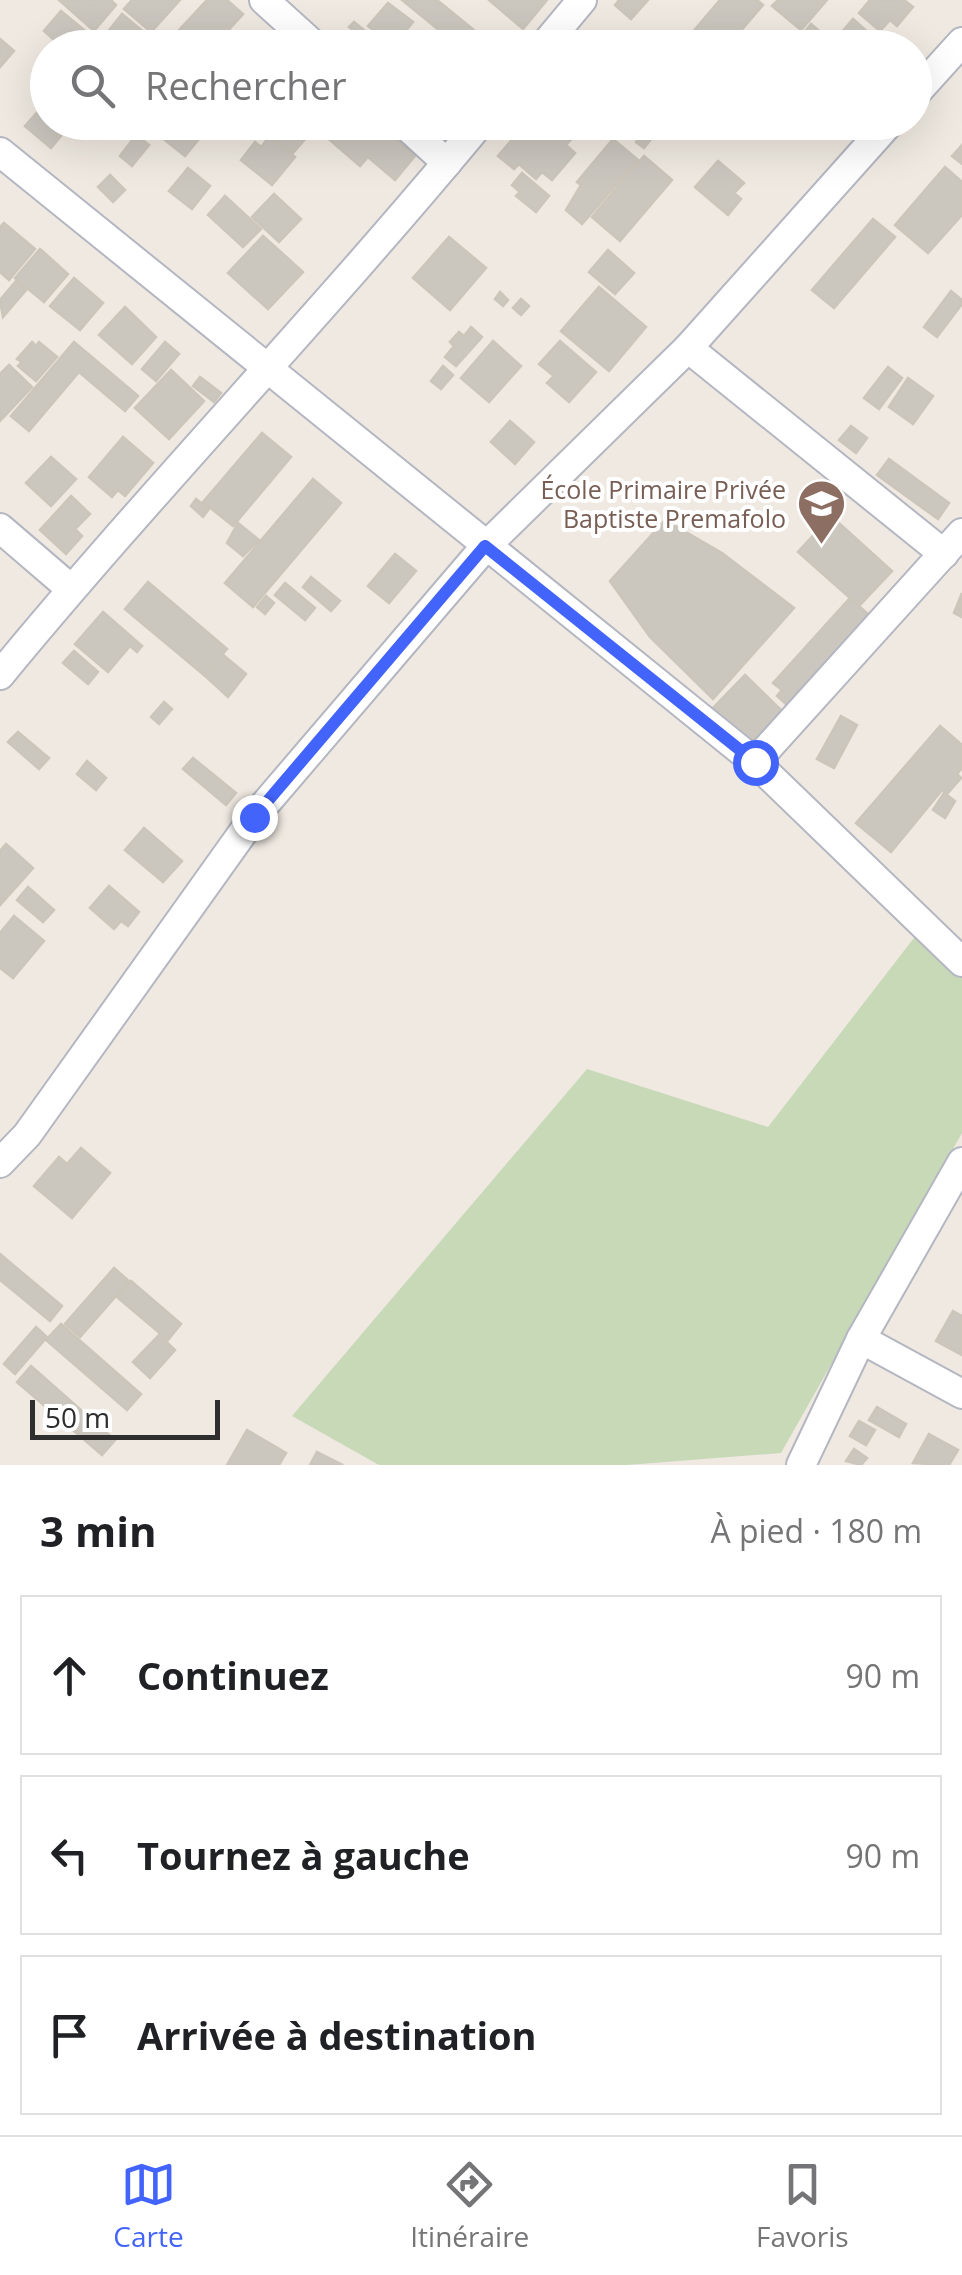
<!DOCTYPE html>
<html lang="fr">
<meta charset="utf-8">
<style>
:root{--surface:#fff;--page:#f2f2f2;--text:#202124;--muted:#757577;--line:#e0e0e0;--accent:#4264fb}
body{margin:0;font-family:"Open Sans",sans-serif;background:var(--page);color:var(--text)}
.scale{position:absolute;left:30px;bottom:25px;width:190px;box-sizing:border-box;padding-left:10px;border:5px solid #2e2e2e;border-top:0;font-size:28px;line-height:35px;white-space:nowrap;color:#2e2e2e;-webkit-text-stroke:8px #fff;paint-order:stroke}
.stop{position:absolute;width:30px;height:30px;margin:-22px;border:8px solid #4264fb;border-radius:50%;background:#fff}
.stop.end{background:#4264fb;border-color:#fff;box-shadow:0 2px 10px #0008}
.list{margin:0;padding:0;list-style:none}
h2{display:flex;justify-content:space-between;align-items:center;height:130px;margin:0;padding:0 40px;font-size:42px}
h2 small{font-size:32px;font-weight:400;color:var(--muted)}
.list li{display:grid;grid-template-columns:65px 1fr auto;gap:30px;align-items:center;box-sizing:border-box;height:160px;margin:0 20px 20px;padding:0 20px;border:2px solid var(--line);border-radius:0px}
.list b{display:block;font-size:38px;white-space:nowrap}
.list em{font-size:32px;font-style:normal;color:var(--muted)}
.icon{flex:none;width:55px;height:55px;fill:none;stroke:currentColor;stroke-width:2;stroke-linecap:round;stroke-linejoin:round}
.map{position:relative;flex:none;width:962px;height:1465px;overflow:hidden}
.search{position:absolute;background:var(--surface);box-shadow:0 10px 40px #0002;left:30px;right:30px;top:30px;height:110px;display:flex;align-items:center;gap:25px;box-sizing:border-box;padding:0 35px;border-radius:55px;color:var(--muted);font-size:38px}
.sheet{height:670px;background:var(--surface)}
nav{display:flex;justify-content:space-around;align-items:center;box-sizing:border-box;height:140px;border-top:2px solid var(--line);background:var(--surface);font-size:28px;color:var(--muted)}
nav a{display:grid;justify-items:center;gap:5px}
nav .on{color:var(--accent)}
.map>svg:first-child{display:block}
.cemetery{fill:#c8d9b8}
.building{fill:#cbc7bf;stroke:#cbc5ba;stroke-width:2.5}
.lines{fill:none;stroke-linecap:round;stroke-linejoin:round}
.street-casing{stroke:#b4b7c1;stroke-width:32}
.street{stroke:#fff;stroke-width:28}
.route{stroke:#4264fb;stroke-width:12}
.labels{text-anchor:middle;stroke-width:8;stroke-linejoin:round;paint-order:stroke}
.education-label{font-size:25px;fill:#785e54;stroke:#fff;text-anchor:end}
</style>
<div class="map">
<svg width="962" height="1465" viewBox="0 0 962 1465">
<rect width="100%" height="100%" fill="#efe9e1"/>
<path class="cemetery" d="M 917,934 L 962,978 L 962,1133 L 781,1453 L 627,1465 L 379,1465 L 292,1416 L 587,1069 L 768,1127 Z"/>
<g class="building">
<path d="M 59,0 L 111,0 L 116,5 L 94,31 Z"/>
<path d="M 132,0 L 180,0 L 151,32 L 124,9 Z"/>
<path d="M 207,0 L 227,0 L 243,14 L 212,48 L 174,48 L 168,42 Z"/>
<path d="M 402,0 L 437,0 L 496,48 L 451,48 L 455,43 Z"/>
<path d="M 489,0 L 547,0 L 523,29 Z"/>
<path d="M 619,0 L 648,0 L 631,19 L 615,5 Z"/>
<path d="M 720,0 L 757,0 L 763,5 L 726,48 L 679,48 Z"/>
<path d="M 778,0 L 827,0 L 801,30 L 772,6 Z"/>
<path d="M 870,0 L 904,0 L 913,7 L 897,26 L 890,20 L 880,31 L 859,13 Z"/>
<path d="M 388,3 L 413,22 L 392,48 L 383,48 L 372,39 L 377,33 L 368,26 Z"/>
<path d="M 61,11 L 90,35 L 79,48 L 63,48 L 44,31 Z"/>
<path d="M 122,14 L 163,48 L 113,48 L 102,39 Z"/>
<path d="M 853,19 L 880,43 L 876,48 L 828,48 Z"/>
<path d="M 354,22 L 364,30 L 359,35 L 349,27 Z"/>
<path d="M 811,24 L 831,41 L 826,48 L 799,48 L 806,39 L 802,35 Z"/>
<path d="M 0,39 L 14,51 L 0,67 Z"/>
<path d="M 48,100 L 48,122 L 57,122 L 52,128 L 61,136 L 51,148 L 25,126 Z"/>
<path d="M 156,122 L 188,122 L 203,134 L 185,156 L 151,129 Z"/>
<path d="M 270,122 L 303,122 L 313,130 L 293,153 L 264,130 Z"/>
<path d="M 309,122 L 376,122 L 415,156 L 395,180 L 368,157 L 360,166 Z"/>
<path d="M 527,122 L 556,122 L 573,137 L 566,145 L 575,153 L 552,180 L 542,172 L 536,179 L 519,164 L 514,169 L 498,156 Z"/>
<path d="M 593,122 L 610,122 L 617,129 L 610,137 Z"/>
<path d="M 763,122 L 795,122 L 781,138 Z"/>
<path d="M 645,132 L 652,138 L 644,148 L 636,142 Z"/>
<path d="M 136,135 L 149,145 L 132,166 L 120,156 Z"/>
<path d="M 269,137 L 295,157 L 272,185 L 241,160 L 255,142 L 261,147 Z"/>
<path d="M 613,139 L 638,160 L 582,224 L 566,210 L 581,185 L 577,182 Z"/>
<path d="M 962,145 L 962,164 L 952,156 Z"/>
<path d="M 644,156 L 672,180 L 620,241 L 592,217 Z"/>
<path d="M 718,161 L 744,183 L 734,193 L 741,199 L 728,215 L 695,187 Z"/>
<path d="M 945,167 L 962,182 L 962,215 L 928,253 L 895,225 Z"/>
<path d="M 188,168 L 210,186 L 192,209 L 169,191 Z"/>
<path d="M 522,173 L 549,196 L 536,212 L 516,196 L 520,192 L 512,185 Z"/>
<path d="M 110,175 L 125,190 L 113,202 L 98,187 Z"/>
<path d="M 274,194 L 301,219 L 279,242 L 252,217 Z"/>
<path d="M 225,196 L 261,229 L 243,247 L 208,215 Z"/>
<path d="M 873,219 L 895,237 L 834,308 L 812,290 Z"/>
<path d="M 4,223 L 35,249 L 9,280 L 0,272 L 0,227 Z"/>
<path d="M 263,236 L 303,272 L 268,309 L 228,273 Z"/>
<path d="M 449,237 L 486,268 L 450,310 L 413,278 Z"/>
<path d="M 40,249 L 68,274 L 44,302 L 15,278 Z"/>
<path d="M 608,250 L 634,273 L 615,294 L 589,272 Z"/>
<path d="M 74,278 L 103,303 L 80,330 L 50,306 Z"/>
<path d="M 16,281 L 26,290 L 3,317 L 0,300 Z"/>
<path d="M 599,287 L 646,327 L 609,371 L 561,331 Z"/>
<path d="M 951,291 L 962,300 L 962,304 L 937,337 L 924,327 Z"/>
<path d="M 500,292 L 508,300 L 503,306 L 495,299 Z"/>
<path d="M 521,299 L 529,306 L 521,315 L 513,308 Z"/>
<path d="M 125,307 L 156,337 L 132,364 L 99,335 Z"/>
<path d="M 471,327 L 482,337 L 456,366 L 445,357 L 454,346 L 450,342 L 459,332 L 464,336 Z"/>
<path d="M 493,341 L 521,366 L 489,402 L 461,378 Z"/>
<path d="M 560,341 L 596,372 L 569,402 L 547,383 L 554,376 L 539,364 Z"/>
<path d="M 32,342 L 36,346 L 39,342 L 57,357 L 36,381 L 18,366 L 22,362 L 17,359 Z"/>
<path d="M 74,342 L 138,396 L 125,411 L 79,372 L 29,431 L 11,416 Z"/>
<path d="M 165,342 L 179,354 L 156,381 L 142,369 Z"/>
<path d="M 9,365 L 32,387 L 0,421 L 0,374 Z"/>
<path d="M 443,366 L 453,375 L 441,389 L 431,381 Z"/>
<path d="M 888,367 L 902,378 L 879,409 L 864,398 Z"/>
<path d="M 171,370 L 204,401 L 169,439 L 135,408 Z"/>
<path d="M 200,377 L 221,393 L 214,402 L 193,386 Z"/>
<path d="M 908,378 L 933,396 L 913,424 L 889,407 Z"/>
<path d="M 510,421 L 534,442 L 515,464 L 491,442 Z"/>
<path d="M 851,426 L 867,438 L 856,453 L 839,440 Z"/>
<path d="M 262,433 L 291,457 L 233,526 L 203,502 Z"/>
<path d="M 123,437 L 153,463 L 125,496 L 118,490 L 112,497 L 89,477 Z"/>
<path d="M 51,457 L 76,479 L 51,506 L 26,483 Z"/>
<path d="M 889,459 L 949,503 L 938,519 L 877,475 Z"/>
<path d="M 313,479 L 341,503 L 253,607 L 225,583 Z"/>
<path d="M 71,496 L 90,514 L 75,529 L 82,536 L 66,554 L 40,530 Z"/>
<path d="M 196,499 L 209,509 L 203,517 L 191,506 Z"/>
<path d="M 831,516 L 892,571 L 859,606 L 798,552 Z"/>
<path d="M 665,520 L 722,553 L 794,608 L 713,699 L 650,637 L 610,581 Z"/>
<path d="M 238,523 L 259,540 L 243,556 L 227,543 Z"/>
<path d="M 395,554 L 416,571 L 389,603 L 368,586 Z"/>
<path d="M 311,577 L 340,601 L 331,611 L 303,587 Z"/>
<path d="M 148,582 L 227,649 L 204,675 L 125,609 Z"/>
<path d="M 285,583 L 315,608 L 305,620 L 275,595 Z"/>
<path d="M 962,593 L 962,617 L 954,613 Z"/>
<path d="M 266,596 L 274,603 L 265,614 L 257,607 Z"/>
<path d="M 850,598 L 869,615 L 787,705 L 777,696 L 782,690 L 773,683 Z"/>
<path d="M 103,612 L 142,646 L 137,652 L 130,646 L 108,672 L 75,644 Z"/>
<path d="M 74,651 L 98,672 L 88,684 L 63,663 Z"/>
<path d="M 222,654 L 246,674 L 228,697 L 204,675 Z"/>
<path d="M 745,675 L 784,713 L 752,746 L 713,708 Z"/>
<path d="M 164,702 L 172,709 L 159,724 L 151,717 Z"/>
<path d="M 841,716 L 857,725 L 834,768 L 817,759 Z"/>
<path d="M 940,726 L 962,745 L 962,768 L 957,774 L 961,778 L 947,794 L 942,790 L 891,852 L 856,823 Z"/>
<path d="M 18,732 L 49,758 L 39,769 L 8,742 Z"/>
<path d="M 193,758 L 236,793 L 226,805 L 183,769 Z"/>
<path d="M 87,761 L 106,778 L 96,790 L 77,774 Z"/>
<path d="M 944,793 L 955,801 L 945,818 L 933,810 Z"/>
<path d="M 144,828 L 182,861 L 163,882 L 125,850 Z"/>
<path d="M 6,844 L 33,868 L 0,905 L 0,851 Z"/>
<path d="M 109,886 L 139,912 L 128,926 L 121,921 L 114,929 L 90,908 Z"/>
<path d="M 28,887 L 54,910 L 43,922 L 17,900 Z"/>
<path d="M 14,916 L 44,941 L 13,978 L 0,968 L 0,933 Z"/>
<path d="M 81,1148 L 110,1173 L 72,1218 L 34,1186 L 59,1157 L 67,1164 Z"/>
<path d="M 0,1254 L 62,1306 L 50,1321 L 0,1280 Z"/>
<path d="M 114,1268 L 129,1281 L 80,1337 L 65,1324 Z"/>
<path d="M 131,1281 L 181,1324 L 168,1340 L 117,1297 Z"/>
<path d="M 953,1311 L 962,1316 L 962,1355 L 936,1341 Z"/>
<path d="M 61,1324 L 141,1394 L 127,1410 L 46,1340 Z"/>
<path d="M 36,1327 L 47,1337 L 15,1374 L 4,1364 Z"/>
<path d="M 159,1335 L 175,1350 L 150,1378 L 133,1362 Z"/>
<path d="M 31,1366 L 115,1440 L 102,1455 L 17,1382 Z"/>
<path d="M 877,1407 L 906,1424 L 899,1437 L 869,1420 Z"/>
<path d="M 859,1421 L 875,1430 L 866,1445 L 850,1436 Z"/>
<path d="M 247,1430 L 286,1453 L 279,1465 L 227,1465 Z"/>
<path d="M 929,1434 L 958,1450 L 949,1465 L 913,1463 Z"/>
<path d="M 854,1449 L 867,1458 L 861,1465 L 846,1461 Z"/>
<path d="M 317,1452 L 343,1465 L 310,1465 Z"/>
</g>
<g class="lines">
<defs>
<g id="street">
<path d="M 264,0 L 317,48"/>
<path d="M 542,48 L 582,0"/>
<path d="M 914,95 L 962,42"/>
<path d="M 402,122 L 447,163"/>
<path d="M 0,152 L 755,762 L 962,962"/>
<path d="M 688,348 L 944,554"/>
<path d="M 0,528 L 71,589"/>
<path d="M 0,675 C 155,487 325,311 481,122"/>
<path d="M 755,762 L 962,533"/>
<path d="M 0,1163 L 27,1135 L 254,817 L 485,547 L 688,348 L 890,122"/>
<path d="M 861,1339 L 962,1394"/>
<path d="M 801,1465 L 861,1339 L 962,1162"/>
</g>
</defs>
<use href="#street" class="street-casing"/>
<use href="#street" class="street"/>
</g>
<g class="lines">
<path class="route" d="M 254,817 L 485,546 L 755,762"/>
</g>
<defs>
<symbol id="school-pin" viewBox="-11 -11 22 30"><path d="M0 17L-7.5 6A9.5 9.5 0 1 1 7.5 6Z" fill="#8d6e63" stroke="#fff"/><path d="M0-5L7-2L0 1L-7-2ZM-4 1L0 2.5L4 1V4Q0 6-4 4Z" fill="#fff"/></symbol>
</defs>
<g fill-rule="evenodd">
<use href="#school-pin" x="794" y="476" width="55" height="75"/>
</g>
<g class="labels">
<g class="education-label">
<text x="786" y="499">École Primaire Privée<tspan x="786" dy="29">Baptiste Premafolo</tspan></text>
</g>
</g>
</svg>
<div class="scale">50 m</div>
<div class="stop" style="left:755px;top:762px"></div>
<div class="stop end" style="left:254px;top:817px"></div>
<div class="search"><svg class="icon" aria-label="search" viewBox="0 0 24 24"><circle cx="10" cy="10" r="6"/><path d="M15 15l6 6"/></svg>Rechercher</div>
</div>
<section class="sheet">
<h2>3 min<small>À pied · 180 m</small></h2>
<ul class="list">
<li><svg class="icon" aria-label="ahead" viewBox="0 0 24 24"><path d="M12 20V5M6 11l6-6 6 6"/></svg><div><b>Continuez</b></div><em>90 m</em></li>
<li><svg class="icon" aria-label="left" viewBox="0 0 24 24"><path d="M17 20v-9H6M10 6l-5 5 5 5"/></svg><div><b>Tournez à gauche</b></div><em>90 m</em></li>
<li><svg class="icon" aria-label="arrive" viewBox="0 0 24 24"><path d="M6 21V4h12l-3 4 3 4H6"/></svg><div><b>Arrivée à destination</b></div></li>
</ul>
</section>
<nav>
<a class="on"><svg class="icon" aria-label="map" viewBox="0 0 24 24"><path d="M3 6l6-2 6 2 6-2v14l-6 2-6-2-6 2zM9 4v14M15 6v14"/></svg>Carte</a>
<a><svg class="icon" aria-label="directions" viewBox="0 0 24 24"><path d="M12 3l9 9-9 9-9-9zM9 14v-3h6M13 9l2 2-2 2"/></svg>Itinéraire</a>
<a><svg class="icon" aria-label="saved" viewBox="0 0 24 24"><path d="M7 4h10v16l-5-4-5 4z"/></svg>Favoris</a>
</nav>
